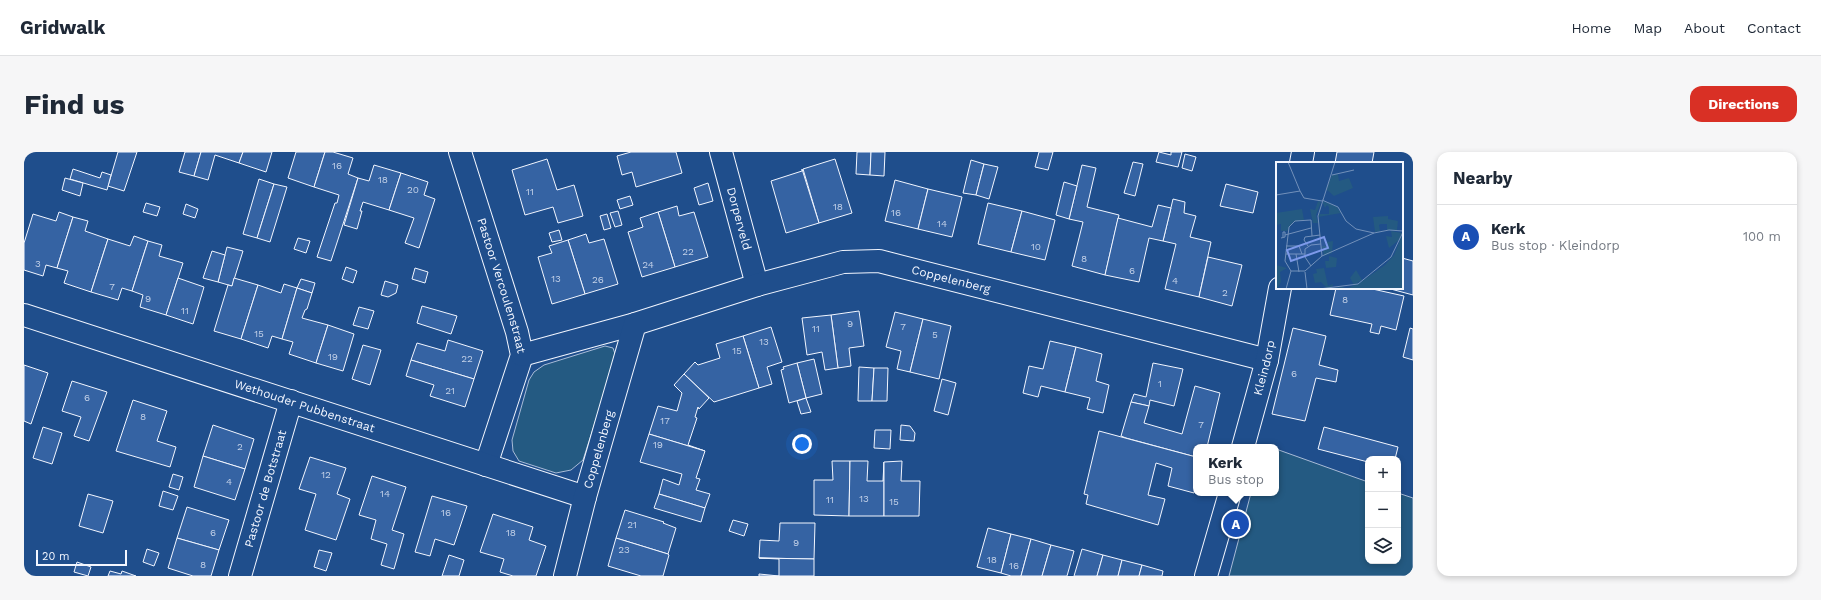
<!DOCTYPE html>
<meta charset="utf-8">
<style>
:root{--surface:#fff;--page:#f6f6f7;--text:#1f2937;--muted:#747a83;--line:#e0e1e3;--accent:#d93025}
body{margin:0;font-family:"Work Sans",sans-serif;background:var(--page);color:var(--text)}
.controls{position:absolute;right:12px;bottom:12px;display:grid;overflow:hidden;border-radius:8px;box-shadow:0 2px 6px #0003}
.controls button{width:36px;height:36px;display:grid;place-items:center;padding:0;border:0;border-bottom:1px solid var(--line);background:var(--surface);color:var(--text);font:20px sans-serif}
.scale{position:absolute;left:12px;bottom:10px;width:91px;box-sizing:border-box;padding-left:4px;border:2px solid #f2f6ff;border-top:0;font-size:11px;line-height:14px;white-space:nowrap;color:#f2f6ff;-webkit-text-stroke:3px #1f4e8c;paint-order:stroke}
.you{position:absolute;left:778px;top:292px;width:14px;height:14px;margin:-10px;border:3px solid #fff;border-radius:50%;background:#1a73e8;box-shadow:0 0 0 6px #1a73e833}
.badge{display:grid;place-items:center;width:26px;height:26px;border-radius:50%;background:var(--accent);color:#fff;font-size:13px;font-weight:700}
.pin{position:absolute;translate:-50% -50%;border:2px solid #fff;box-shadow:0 1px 4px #0006}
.popup{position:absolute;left:1169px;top:292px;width:86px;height:52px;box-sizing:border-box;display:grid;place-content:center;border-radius:8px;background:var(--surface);filter:drop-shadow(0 1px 3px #0005);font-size:13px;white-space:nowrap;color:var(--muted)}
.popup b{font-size:15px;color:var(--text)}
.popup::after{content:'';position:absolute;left:50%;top:100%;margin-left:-8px;border:8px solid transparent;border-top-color:var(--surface)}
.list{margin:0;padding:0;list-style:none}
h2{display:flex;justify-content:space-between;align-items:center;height:52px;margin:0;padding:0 16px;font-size:17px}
h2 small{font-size:13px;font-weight:400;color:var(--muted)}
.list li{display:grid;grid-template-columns:26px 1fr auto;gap:12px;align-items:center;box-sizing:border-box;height:64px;padding:0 16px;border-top:1px solid var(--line)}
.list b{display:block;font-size:15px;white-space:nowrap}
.list p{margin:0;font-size:13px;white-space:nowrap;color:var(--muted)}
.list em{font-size:13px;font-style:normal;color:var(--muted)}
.icon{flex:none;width:22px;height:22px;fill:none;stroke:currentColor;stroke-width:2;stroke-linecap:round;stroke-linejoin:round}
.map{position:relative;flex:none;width:1389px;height:424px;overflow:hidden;border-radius:12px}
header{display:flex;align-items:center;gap:24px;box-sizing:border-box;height:56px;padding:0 20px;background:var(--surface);border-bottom:1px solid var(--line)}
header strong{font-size:19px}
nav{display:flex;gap:22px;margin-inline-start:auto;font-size:14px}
.intro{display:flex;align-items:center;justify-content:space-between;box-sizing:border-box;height:96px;padding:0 24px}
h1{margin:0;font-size:28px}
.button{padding:10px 18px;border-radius:12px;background:var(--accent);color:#fff;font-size:14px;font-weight:700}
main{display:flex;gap:24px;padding:0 24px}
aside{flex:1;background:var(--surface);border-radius:12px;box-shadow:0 2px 6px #0003}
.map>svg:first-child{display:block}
.green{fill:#245a82;stroke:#a8bbd7}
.building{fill:#3563a3;stroke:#f2f6ff}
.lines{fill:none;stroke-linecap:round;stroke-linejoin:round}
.street-casing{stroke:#f2f6ff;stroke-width:24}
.secondary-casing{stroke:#f2f6ff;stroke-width:24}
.street{stroke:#1f4e8c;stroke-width:22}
.secondary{stroke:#1f4e8c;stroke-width:22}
.labels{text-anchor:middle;stroke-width:3;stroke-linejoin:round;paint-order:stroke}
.number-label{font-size:10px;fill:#c3d1e8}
.street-label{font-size:12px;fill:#f2f6ff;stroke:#1f4e8c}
.inset-road{fill:none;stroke:#7391ba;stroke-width:1}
.view{fill:#7d9aea;fill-opacity:0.15;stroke:#7d9aea;stroke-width:2}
.inset-edge{fill:none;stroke:#f2f6ff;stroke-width:2}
</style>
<header>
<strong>Gridwalk</strong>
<nav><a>Home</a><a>Map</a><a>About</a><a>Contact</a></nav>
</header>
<div class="intro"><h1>Find us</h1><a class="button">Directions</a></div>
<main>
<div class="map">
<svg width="1389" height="424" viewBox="0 0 1389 424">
<rect width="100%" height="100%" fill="#1f4e8c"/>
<g class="green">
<path d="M 581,194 L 589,196 L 592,205 L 559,308 L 547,318 L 532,321 L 495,309 L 489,299 L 488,288 L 505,228 L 510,220 L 520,213 Z"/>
<path d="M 1252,297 L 1344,330 L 1344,409 L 1374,409 L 1374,341 L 1389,346 L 1389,424 L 1205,424 L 1227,341 L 1252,341 Z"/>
</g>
<g class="building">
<path d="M 94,0 L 113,0 L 100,39 L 84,34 Z"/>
<path d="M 161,0 L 177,0 L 170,24 L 155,20 Z"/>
<path d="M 177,0 L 219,0 L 215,11 L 191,3 L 184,28 L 170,24 Z"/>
<path d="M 219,0 L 248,0 L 242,20 L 215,11 Z"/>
<path d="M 272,0 L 301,0 L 290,35 L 264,26 Z"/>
<path d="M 301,0 L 309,0 L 329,6 L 324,22 L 334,26 L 307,109 L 293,105 L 311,51 L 313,51 L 315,43 L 290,35 Z"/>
<path d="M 607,0 L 652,0 L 658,21 L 612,35 L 608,20 L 598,23 L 593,4 Z"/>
<path d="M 833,0 L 847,0 L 846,23 L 832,22 Z"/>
<path d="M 847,0 L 861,0 L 860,24 L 846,23 Z"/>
<path d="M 1015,0 L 1029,0 L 1024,18 L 1011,15 Z"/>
<path d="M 1135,0 L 1147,3 L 1147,0 L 1158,0 L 1154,15 L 1132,10 Z"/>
<path d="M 1313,0 L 1350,0 L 1348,11 L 1311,11 Z"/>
<path d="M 1161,2 L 1172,5 L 1168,19 L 1158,16 Z"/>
<path d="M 523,7 L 533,38 L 550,33 L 559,64 L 534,71 L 529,55 L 501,63 L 488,18 Z"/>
<path d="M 811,7 L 828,61 L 795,71 L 779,17 Z"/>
<path d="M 947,8 L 960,12 L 952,43 L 939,41 Z"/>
<path d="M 1109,10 L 1119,12 L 1111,44 L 1100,41 Z"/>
<path d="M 960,12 L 974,15 L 965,47 L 952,43 Z"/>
<path d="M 350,13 L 377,21 L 365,58 L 339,50 L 336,59 L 338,59 L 333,77 L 320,73 L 334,26 L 345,29 Z"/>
<path d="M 1058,13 L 1072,16 L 1063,55 L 1095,63 L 1081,123 L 1048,114 L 1059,70 L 1045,67 Z"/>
<path d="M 49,17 L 76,26 L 78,20 L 87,23 L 83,38 L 46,27 Z"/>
<path d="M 778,17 L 795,71 L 762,81 L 747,29 L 778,19 Z"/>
<path d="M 377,21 L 404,30 L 400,43 L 411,47 L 395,96 L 381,91 L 390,66 L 365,58 Z"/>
<path d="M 41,26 L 59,31 L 56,44 L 38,38 Z"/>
<path d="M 235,27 L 250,32 L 233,86 L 219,82 Z"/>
<path d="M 871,28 L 904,37 L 894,77 L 861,69 Z"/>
<path d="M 1040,30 L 1053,34 L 1045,67 L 1032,63 Z"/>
<path d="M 684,31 L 689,49 L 675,53 L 670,36 Z"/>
<path d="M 250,32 L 263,35 L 246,90 L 233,86 Z"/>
<path d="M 1202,32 L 1234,40 L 1229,61 L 1196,54 Z"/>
<path d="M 904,37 L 938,45 L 928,85 L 894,77 Z"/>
<path d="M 606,44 L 609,53 L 596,57 L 593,48 Z"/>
<path d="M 1149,47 L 1161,50 L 1160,61 L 1172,64 L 1166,85 L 1187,90 L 1175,145 L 1141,137 L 1152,92 L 1139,89 Z"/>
<path d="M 122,51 L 136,55 L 133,64 L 119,60 Z"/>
<path d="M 964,51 L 998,59 L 987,100 L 954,92 Z"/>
<path d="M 162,52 L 174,57 L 171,66 L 159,62 Z"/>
<path d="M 1134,53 L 1147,56 L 1139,89 L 1125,86 L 1115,130 L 1081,123 L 1094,66 L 1128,75 Z"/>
<path d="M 653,54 L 655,64 L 670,60 L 684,105 L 651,115 L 634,60 Z"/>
<path d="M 594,59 L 598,73 L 591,75 L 586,61 Z"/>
<path d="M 998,59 L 1031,68 L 1021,108 L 987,100 Z"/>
<path d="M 35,60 L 49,65 L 33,116 L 22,113 L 19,124 L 0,118 L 0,91 L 9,62 L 32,69 Z"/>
<path d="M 634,60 L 651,115 L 618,125 L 604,80 L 619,75 L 616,66 Z"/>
<path d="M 583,62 L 587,76 L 580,78 L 576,64 Z"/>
<path d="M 49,65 L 64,69 L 61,79 L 84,87 L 67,140 L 40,131 L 44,119 L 33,116 Z"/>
<path d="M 535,78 L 538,88 L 528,90 L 525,81 Z"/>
<path d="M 562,82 L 565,91 L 580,87 L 594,132 L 561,142 L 544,88 Z"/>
<path d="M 110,84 L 124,89 L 108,139 L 98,136 L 94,148 L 67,140 L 84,87 L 106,94 Z"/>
<path d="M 274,86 L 286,89 L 282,101 L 270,97 Z"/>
<path d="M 544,88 L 561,142 L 528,152 L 514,105 L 528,101 L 525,94 Z"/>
<path d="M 124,89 L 138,93 L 135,104 L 159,111 L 142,163 L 116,155 L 119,143 L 108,139 Z"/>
<path d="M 203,95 L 219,99 L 208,134 L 194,130 Z"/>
<path d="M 188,99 L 201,103 L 194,130 L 179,126 Z"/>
<path d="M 1184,105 L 1218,113 L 1208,154 L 1175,145 Z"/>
<path d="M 1378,106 L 1389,109 L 1389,143 L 1363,136 L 1378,136 Z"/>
<path d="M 322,115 L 333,119 L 329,131 L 318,127 Z"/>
<path d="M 391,116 L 404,120 L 401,131 L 388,127 Z"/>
<path d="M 154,126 L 180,135 L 169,172 L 142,163 Z"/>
<path d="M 210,126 L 234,133 L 217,187 L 190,179 L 204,133 L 208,134 Z"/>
<path d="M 277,127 L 291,131 L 288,141 L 273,136 Z"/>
<path d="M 361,129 L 374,133 L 372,141 L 364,145 L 357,143 Z"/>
<path d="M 260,132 L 273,136 L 258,187 L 248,184 L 244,196 L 217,187 L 234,133 L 257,141 Z"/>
<path d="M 273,136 L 288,141 L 283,157 L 281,158 L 278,166 L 304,173 L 292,211 L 265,202 L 269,190 L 258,187 Z"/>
<path d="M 1312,136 L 1344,136 L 1380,144 L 1372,178 L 1357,174 L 1355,182 L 1346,180 L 1348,172 L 1306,163 Z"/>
<path d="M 398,154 L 433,164 L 427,182 L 393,171 Z"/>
<path d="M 335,155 L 350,159 L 344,177 L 329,173 Z"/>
<path d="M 835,159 L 840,194 L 825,196 L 827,214 L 814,216 L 807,163 Z"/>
<path d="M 871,160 L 899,167 L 886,220 L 873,217 L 877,199 L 862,195 Z"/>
<path d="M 807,163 L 814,216 L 801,218 L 798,200 L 783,203 L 778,166 Z"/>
<path d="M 899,167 L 927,174 L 915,227 L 886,220 Z"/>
<path d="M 304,173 L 330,182 L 319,219 L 292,211 Z"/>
<path d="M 747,175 L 758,210 L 743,215 L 748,232 L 735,236 L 719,184 Z"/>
<path d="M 1269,176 L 1302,184 L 1295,213 L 1314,218 L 1312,230 L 1292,226 L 1281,269 L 1248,262 Z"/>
<path d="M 1386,176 L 1389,177 L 1389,208 L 1379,205 Z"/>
<path d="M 719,184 L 735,236 L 690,250 L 660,222 L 671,210 L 674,213 L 696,206 L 692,192 Z"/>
<path d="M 424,188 L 459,199 L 450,227 L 387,208 L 393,191 L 421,199 Z"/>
<path d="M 1026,189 L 1052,195 L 1041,240 L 1017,234 L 1014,245 L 999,241 L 1005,214 L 1019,217 Z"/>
<path d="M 339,193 L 357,198 L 346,233 L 328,227 Z"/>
<path d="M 1052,195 L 1078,202 L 1072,229 L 1085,233 L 1079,261 L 1063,257 L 1066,246 L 1041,240 Z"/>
<path d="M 790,207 L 798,242 L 782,246 L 773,211 Z"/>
<path d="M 387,208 L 450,227 L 441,255 L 406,244 L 410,233 L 382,224 Z"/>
<path d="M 773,211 L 782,246 L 765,251 L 757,218 L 760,217 L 759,215 Z"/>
<path d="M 1129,211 L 1159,217 L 1150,254 L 1126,248 L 1125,254 L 1107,250 L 1110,242 L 1122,245 Z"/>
<path d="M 0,213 L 24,221 L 7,272 L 0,269 Z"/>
<path d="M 835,215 L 850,216 L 848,249 L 834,249 Z"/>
<path d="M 850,216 L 864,216 L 863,249 L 848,249 Z"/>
<path d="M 660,222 L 685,246 L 675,257 L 674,255 L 671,265 L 673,266 L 664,293 L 681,299 L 625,282 L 634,254 L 653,259 L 658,241 L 650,233 Z"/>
<path d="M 918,227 L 932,231 L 924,263 L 910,259 Z"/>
<path d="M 48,229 L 83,240 L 65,289 L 50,284 L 57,265 L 38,259 Z"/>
<path d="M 1171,234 L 1196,241 L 1183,295 L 1172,295 L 1172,305 L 1102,286 L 1097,284 L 1107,250 L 1125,254 L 1120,271 L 1158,282 Z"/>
<path d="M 782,246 L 787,260 L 777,262 L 773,249 Z"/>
<path d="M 109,248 L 143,259 L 133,289 L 152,295 L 146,315 L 92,299 Z"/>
<path d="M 189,273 L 230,287 L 221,317 L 179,304 Z"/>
<path d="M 877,273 L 886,274 L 891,281 L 890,289 L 876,288 Z"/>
<path d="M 19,275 L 38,281 L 28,312 L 9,306 Z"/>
<path d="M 1300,275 L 1374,295 L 1371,307 L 1344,307 L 1344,310 L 1294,297 Z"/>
<path d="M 851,278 L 867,278 L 866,297 L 850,296 Z"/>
<path d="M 1075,279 L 1172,305 L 1172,333 L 1170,341 L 1144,334 L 1148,316 L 1132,311 L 1124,343 L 1141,347 L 1134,373 L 1062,352 L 1064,343 L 1060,342 Z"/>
<path d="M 625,282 L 681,299 L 672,326 L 676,327 L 672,338 L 686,342 L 681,356 L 635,342 L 639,327 L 655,333 L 658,322 L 616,310 Z"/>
<path d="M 179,304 L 221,317 L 211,348 L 170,335 Z"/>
<path d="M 286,305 L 322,316 L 313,342 L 326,347 L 312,388 L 281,378 L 292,342 L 275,337 Z"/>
<path d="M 808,309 L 826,309 L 825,364 L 790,363 L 790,328 L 809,328 Z"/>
<path d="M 826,309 L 844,309 L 843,329 L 859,329 L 860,310 L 860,364 L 825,364 Z"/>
<path d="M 878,309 L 877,329 L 896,329 L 895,364 L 860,364 L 860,310 Z"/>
<path d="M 149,322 L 159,325 L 155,338 L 145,335 Z"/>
<path d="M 348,324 L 382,335 L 368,378 L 380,382 L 370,417 L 357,413 L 363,392 L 347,387 L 352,368 L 335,363 Z"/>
<path d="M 139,339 L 154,344 L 149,358 L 135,354 Z"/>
<path d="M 64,342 L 89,349 L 79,381 L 55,374 Z"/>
<path d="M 635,342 L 681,356 L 677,370 L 630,356 Z"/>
<path d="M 408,344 L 443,354 L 430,393 L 411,387 L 406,404 L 391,400 Z"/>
<path d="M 163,355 L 205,368 L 195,398 L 153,386 Z"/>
<path d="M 601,358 L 640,370 L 639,371 L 652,376 L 644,402 L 592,386 Z"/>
<path d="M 469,362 L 509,375 L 505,388 L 522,394 L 512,424 L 489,424 L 476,420 L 480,407 L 456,400 Z"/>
<path d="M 709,368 L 724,372 L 720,384 L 705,379 Z"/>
<path d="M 756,371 L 791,371 L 790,407 L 735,406 L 736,388 L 755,389 Z"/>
<path d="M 964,376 L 987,382 L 977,421 L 953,415 Z"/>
<path d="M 987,382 L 1007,387 L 997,424 L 987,424 L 977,421 Z"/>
<path d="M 153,386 L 195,398 L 187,424 L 169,424 L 144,416 Z"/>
<path d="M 592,386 L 644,402 L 645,403 L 639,424 L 617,424 L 584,414 Z"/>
<path d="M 1007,387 L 1027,393 L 1018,424 L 997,424 Z"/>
<path d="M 1027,393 L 1050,399 L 1043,424 L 1018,424 Z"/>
<path d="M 123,397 L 135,401 L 130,414 L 119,410 Z"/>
<path d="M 1058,397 L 1079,403 L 1073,424 L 1050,424 Z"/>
<path d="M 295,398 L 308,401 L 302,419 L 290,415 Z"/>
<path d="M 425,403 L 440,408 L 435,424 L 418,424 Z"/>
<path d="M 1079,403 L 1098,408 L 1094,424 L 1073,424 Z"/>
<path d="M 735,406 L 790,407 L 790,424 L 735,424 L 735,422 L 755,424 L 755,407 Z"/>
<path d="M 1098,408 L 1118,413 L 1115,424 L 1094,424 Z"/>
<path d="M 53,410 L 67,415 L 64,424 L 50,420 Z"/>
<path d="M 1118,413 L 1139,419 L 1138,424 L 1115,424 Z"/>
<path d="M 86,419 L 97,422 L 98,419 L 112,424 L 84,424 Z"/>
</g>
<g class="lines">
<defs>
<g id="street">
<path id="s1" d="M 436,0 L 493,180 L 498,203 L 462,313"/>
<path id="s2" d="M 697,0 L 733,133"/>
<path id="s3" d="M 0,163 L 561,345"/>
<path d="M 498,203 L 611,172"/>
<path id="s4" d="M 216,424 L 267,249"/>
<path id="s5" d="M 541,424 L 561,345 L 611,172 L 733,133 L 819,110 L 855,109 L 1243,208"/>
</g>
<g id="secondary">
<path d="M 1277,11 L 1279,0"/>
<path id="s6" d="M 1219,295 L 1243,208 L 1256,136"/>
<path d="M 1182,424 L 1206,341"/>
</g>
</defs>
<use href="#street" class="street-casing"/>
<use href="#secondary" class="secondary-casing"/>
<use href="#street" class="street"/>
<use href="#secondary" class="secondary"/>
</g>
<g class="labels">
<g class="number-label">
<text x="313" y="17">16</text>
<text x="359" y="31">18</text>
<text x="389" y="41">20</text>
<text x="506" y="43">11</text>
<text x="814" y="58">18</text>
<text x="872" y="64">16</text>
<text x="918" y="75">14</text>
<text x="1012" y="98">10</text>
<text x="664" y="103">22</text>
<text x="1060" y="110">8</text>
<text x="14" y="115">3</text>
<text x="624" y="116">24</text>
<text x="1108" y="122">6</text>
<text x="532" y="130">13</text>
<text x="574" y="131">26</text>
<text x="1151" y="132">4</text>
<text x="88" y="138">7</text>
<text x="1201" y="144">2</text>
<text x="124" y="150">9</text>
<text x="1321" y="151">8</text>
<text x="161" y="162">11</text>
<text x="826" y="175">9</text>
<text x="879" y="178">7</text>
<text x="792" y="180">11</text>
<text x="235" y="185">15</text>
<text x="911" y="186">5</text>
<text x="740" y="193">13</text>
<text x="713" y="202">15</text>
<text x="309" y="208">19</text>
<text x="443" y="210">22</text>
<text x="1270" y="225">6</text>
<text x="1136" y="235">1</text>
<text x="426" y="242">21</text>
<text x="63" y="249">6</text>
<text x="119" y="268">8</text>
<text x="641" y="272">17</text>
<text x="1177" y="276">7</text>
<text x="634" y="296">19</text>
<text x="216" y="298">2</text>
<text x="302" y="326">12</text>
<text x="205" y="333">4</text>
<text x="361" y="345">14</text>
<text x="840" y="350">13</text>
<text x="806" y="351">11</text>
<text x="870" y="353">15</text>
<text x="422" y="364">16</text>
<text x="608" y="376">21</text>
<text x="189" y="384">6</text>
<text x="487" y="384">18</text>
<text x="772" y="394">9</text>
<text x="600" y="401">23</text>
<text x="968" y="411">18</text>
<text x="179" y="416">8</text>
<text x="990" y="417">16</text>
</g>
<g class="street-label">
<text dy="4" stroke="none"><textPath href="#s2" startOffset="69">Dorperveld</textPath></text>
<text dy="4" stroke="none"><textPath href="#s5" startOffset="589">Coppelenberg</textPath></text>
<text dy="4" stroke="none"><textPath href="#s1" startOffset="140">Pastoor Vercoulenstraat</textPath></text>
<text dy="4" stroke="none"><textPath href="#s6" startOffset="82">Kleindorp</textPath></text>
<text dy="4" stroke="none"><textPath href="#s3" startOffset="295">Wethouder Pubbenstraat</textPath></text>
<text dy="4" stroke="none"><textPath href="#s5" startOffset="131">Coppelenberg</textPath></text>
<text dy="4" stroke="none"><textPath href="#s4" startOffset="91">Pastoor de Botstraat</textPath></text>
</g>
</g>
<g transform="translate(1252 10)">
<rect width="127" height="127" fill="#1f4e8c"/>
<path d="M 62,12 L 63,19 L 73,16 L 77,26 L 58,34 L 50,27 L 56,13 ZM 42,39 L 45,40 L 40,53 L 42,61 L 37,61 L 34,47 L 39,48 ZM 46,39 L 60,44 L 65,51 L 42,55 L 43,52 L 53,52 L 53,45 L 51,43 L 49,46 ZM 26,47 L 28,58 L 35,57 L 17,60 L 11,69 L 5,69 L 5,62 L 0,63 L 0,51 ZM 112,54 L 112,57 L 122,59 L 121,68 L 111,68 L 111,62 L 105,62 L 103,63 L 104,69 L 99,70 L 97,55 ZM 115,69 L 126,71 L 123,78 L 113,86 L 110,74 L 116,75 ZM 127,71 L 127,127 L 70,127 L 85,120 L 109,103 L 118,93 ZM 57,79 L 56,91 L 48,94 L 46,84 L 51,84 L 51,80 ZM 53,94 L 61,96 L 60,105 L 50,106 L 49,99 L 53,99 ZM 0,103 L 11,106 L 4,110 L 5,120 L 1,127 ZM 48,106 L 52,124 L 57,122 L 56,126 L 67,125 L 69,127 L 51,126 L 45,120 L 39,121 L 37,112 L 41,111 L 40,107 ZM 80,108 L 86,118 L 78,123 L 74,116 Z" fill="#245a82"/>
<path class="inset-road" d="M 12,0 L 24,29M 56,13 L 78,8M 0,33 L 24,29 L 28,36 L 46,39M 46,38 L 62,45 L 70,59 L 80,67 L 98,71M 9,73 L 35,66M 36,74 L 35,58 L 19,59 L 13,65 L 9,99 L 15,109 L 29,109 L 46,94 L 98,71 L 113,68 L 127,69M 5,76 L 9,75 L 9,70 L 7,70 L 7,75M 10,84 L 23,84 L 26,92M 32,84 L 28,78 L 29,75 L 44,73M 10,92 L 29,92M 20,92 L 23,110M 46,94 L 42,54 L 59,0M 35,104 L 29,95 L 29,87 L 35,83 L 45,82M 29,110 L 31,127M 10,127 L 15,109M 43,127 L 82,122 L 115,95 L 127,70"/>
<path class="view" d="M 48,75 L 52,86 L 15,99 L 11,88 Z"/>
<rect width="127" height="127" class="inset-edge"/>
</g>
</svg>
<div class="controls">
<button>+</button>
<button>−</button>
<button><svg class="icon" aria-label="layers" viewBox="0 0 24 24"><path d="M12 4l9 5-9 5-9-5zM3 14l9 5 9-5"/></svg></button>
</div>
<div class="scale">20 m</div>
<div class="you"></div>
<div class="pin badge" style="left:1212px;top:372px;background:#1a4fb4">A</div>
<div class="popup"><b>Kerk</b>Bus stop</div>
</div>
<aside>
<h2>Nearby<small></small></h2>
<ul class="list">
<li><span class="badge" style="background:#1a4fb4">A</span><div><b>Kerk</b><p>Bus stop · Kleindorp</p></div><em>100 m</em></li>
</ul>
</aside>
</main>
